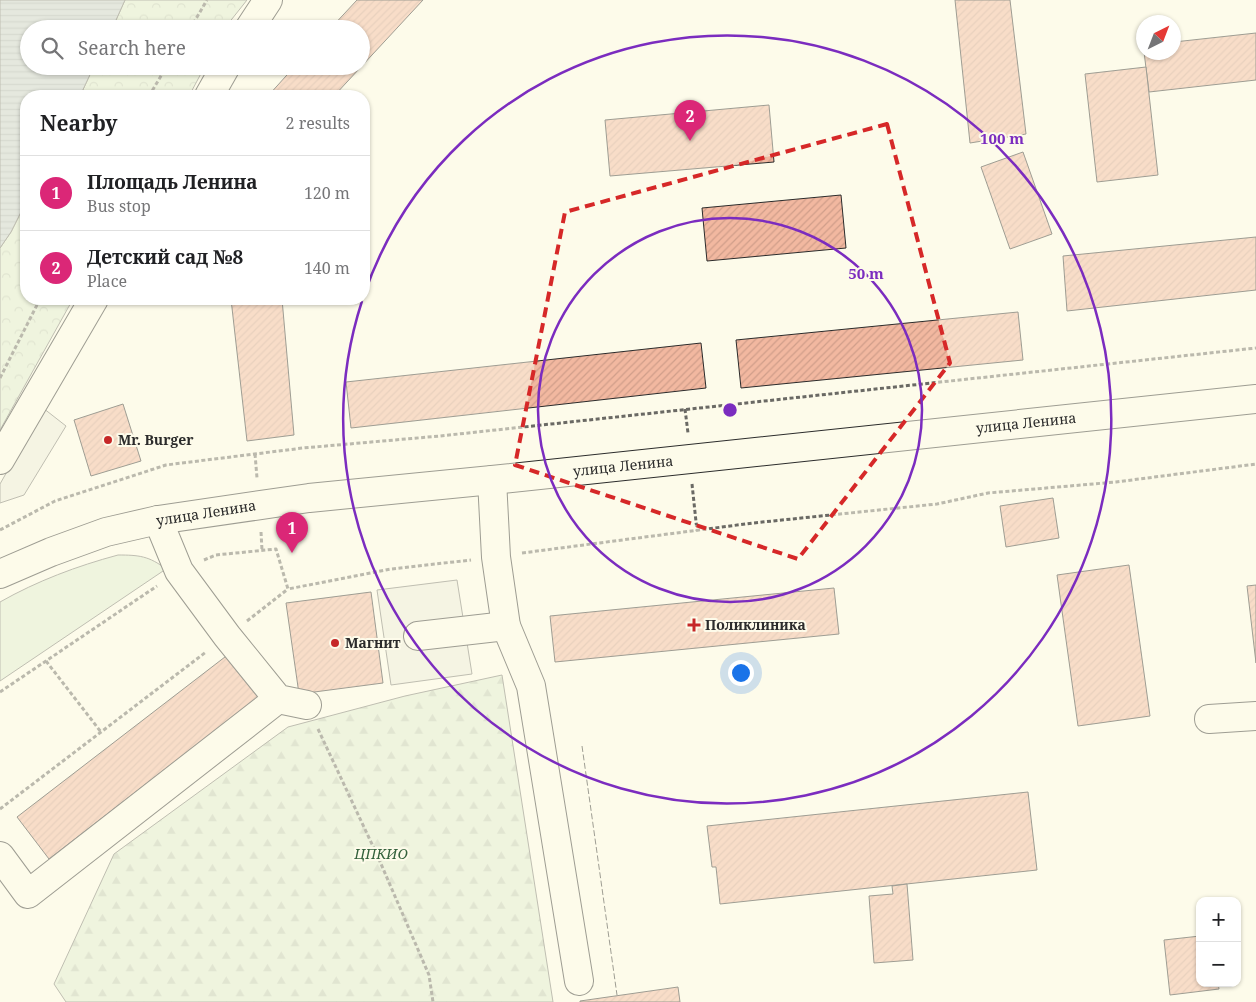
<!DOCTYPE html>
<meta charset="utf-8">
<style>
:root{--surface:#fff;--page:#f6f6f6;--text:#202124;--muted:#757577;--line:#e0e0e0;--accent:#db2777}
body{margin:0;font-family:"Noto Serif",serif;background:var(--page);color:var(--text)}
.controls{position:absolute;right:15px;bottom:15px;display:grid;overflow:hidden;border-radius:10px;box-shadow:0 1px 4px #0004}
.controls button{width:45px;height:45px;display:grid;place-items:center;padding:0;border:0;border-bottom:1px solid var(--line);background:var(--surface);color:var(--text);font:25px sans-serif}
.compass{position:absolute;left:1136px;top:15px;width:45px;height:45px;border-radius:50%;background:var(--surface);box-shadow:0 1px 4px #0004;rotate:42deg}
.you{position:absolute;left:740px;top:672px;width:18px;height:18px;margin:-12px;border:4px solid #fff;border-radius:50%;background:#1a73e8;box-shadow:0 0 0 8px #1a73e833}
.badge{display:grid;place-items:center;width:32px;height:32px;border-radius:50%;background:var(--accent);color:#fff;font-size:16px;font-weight:700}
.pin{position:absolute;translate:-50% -41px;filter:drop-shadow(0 1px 2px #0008)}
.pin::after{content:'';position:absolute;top:26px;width:18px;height:15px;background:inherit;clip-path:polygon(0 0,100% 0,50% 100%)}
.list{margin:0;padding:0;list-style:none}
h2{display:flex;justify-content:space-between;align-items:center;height:65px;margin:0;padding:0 20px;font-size:21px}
h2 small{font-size:16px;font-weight:400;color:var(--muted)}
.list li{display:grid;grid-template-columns:32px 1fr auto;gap:15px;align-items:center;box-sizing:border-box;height:75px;padding:0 20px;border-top:1px solid var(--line)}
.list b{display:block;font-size:19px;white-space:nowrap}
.list p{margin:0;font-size:16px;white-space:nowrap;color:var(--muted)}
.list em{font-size:16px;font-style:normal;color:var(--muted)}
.icon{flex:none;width:28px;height:28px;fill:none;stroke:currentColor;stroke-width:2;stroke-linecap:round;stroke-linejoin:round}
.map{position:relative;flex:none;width:1256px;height:1002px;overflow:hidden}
.search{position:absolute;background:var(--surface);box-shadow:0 1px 4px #0004;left:20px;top:20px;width:350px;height:55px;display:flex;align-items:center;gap:12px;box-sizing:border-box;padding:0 18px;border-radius:28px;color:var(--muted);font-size:19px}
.panel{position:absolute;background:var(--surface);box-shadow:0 1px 4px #0004;left:20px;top:90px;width:350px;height:215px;border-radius:20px}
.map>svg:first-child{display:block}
.grass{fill:#deebd1;stroke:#74746e}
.forest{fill:url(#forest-firs);stroke:#74746e}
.park{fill:url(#park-crowns);stroke:#74746e}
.parking{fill:#eceadb;stroke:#74746e}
.water{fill:url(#water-rules);stroke:#74746e}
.building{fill:url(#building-hatch);stroke:#2b2b2b}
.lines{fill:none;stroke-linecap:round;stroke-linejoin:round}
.minor-casing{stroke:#2b2b2b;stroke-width:30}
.path{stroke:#6a6964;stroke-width:3;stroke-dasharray:4 2.5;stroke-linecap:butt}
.minor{stroke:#fdfbea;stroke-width:28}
.fence{stroke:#2b2b2b;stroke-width:1;stroke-dasharray:6 2.5;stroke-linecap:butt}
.marked{fill:none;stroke:#d62828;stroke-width:4;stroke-dasharray:10 6;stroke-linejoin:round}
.ring{fill:none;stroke:#7b2cbf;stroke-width:2.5}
.poi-dot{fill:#c62828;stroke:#fdfbea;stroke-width:2}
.labels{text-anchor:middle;stroke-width:4;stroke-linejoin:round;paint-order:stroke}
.street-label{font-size:14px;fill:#2b2b2b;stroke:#fdfbea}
.poi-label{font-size:14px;font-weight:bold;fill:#2b2b2b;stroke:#fdfbea;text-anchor:start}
.park-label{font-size:14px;font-style:italic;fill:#34623c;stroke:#fdfbea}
.centre{fill:#7b2cbf;stroke:#fdfbea;stroke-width:2.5}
.ring-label{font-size:15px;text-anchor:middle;font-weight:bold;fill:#7b2cbf;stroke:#fdfbea;stroke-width:4;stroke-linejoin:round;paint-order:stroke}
</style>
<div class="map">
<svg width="1256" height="1002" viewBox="0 0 1256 1002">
<defs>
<pattern id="forest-firs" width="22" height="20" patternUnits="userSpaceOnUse" patternTransform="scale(1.25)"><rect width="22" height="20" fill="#deebd1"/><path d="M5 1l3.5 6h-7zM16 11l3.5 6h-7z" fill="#bfcab4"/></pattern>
<pattern id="park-crowns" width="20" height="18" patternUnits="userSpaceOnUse" patternTransform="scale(1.25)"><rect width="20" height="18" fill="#deebd1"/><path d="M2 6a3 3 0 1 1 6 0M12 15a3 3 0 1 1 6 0" fill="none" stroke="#bfcab4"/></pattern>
<pattern id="water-rules" width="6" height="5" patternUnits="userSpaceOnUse" patternTransform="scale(1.25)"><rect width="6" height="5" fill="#c7d0d0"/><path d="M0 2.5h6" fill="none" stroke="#abb3b3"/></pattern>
<pattern id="building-hatch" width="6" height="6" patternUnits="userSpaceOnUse" patternTransform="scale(1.25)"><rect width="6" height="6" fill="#f2b8a0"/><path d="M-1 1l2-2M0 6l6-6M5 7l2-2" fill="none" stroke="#d09e8a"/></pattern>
</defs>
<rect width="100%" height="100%" fill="#fdfbea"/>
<path class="grass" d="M 118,555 C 139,555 149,556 166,569 L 0,681 L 0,602 C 37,581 77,566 118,555 Z"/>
<path class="forest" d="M 502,675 L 553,1002 L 66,1002 L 54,984 L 114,854 L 288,727 L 405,696 Z"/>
<g class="park">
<path d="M 125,0 L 247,0 L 224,29 L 112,29 Z"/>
<path d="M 94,66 L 205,66 L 189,96 L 80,96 Z"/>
<path d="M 26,202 L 26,299 L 73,299 L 0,430 L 0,248 L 11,232 Z"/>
</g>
<g class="parking">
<path d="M 43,408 L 66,426 L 24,495 L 0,503 L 0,484 Z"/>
<path d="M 457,580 L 472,674 L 391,685 L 377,590 Z"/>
</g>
<path class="water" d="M 0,0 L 125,0 L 112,29 L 29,29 L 29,66 L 94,66 L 80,96 L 26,96 L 26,202 L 11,232 L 0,248 Z"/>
<g class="building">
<path d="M 357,0 L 423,0 L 334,96 L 268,96 L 295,66 L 361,66 L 361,29 L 330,29 Z"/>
<path d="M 955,0 L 1010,0 L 1026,134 L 970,143 Z"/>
<path d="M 1256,33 L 1256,80 L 1149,92 L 1144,52 L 1174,52 L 1174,42 Z"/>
<path d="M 1146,67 L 1158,175 L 1097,182 L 1085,74 Z"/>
<path d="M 769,105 L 774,162 L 610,176 L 605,120 Z"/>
<path d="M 1023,152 L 1052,234 L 1010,249 L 981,167 Z"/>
<path d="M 841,195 L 846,248 L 707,261 L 702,208 Z"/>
<path d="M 1256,237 L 1256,290 L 1067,311 L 1063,256 Z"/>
<path d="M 231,299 L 282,299 L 294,435 L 247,441 Z"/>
<path d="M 1018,312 L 1023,360 L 741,388 L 736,340 Z"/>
<path d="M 701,343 L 706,388 L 351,428 L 346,382 Z"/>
<path d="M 123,404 L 141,461 L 91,476 L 74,420 Z"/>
<path d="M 1053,498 L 1059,538 L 1006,547 L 1000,506 Z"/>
<path d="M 1129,565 L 1150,716 L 1078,726 L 1057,575 Z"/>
<path d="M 1256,585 L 1256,663 L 1247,586 Z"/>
<path d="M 834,588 L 839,634 L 555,662 L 550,616 Z"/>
<path d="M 371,592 L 383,683 L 299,694 L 286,603 Z"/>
<path d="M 234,650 L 266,691 L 49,859 L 17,817 Z"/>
<path d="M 1028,792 L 1037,870 L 720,904 L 716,867 L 712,867 L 707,826 Z"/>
<path d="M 907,884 L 913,960 L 874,963 L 869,896 L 893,894 L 892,886 Z"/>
<path d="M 1200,936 L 1200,983 L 1218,983 L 1219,989 L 1170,995 L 1164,940 Z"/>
<path d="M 678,987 L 680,1002 L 580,1002 L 580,1001 Z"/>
</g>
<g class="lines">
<defs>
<g id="minor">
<path d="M 249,29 L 268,0"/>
<path d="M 209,96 L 226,66"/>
<path d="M 0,460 L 94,299"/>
<path d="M 492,480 L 496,557 L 506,626 L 531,686 L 579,981"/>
<path d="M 158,520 L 179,571 L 227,636 L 278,699 L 307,705"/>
<path d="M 0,574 L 51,552 L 106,532 L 158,520 L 309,498 L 492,480 L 1256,399"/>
<path d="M 418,636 L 506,626"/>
<path d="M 1209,719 L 1256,716"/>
<path d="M 0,856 L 28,894 L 278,699"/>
</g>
</defs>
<use href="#minor" class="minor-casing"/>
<g class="path">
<path d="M 190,29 L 207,0"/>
<path d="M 149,96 L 167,66"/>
<path d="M 0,378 L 40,299"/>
<path d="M 685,409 L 688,433"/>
<path d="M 255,454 L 257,478"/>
<path d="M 692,484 L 697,531"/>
<path d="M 0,530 L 55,501 L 166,465 L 303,448 L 440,436 L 1256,348"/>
<path d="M 261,532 L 262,550"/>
<path d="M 522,553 L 753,523 L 937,504 L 988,493 L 1116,482 L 1256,464"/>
<path d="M 204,560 L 216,555 L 276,549 L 288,589 L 391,569 L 471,560"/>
<path d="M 247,621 L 288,589"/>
<path d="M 46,661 L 101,732"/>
<path d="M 0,692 L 157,586"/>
<path d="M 318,729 L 378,857 L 429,975 L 433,1002"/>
<path d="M 0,809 L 206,652"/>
</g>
<use href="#minor" class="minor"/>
<path class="fence" d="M 582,746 L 617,995"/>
</g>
<path d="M0 0H1256V1002H0ZM 887,124 L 950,363 L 798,559 L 515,465 L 565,212 Z" fill="#fdfbea" fill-opacity=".55" fill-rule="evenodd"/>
<path class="marked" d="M 887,124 L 950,363 L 798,559 L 515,465 L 565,212 Z"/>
<g class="ring">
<circle cx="730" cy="410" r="192"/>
<path d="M364 295A384 384 0 1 1 362 301"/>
</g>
<g class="poi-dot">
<circle cx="108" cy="440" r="5"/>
<path d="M691.5 617.5h5v5h5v5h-5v5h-5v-5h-5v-5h5z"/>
<circle cx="335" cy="643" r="5"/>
</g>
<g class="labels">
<g class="street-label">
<text transform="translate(1026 423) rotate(-6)" y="5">улица Ленина</text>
<text transform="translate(623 466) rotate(-6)" y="5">улица Ленина</text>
<text transform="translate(206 513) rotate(-9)" y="5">улица Ленина</text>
</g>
<g class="poi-label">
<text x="118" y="445">Mr. Burger</text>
<text x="705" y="630">Поликлиника</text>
<text x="345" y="648">Магнит</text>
</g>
<g class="park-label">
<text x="381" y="859">ЦПКИО</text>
</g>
</g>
<circle cx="730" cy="410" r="8" class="centre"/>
<g class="ring-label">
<text x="1002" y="144">100 m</text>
<text x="866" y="279">50 m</text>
</g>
</svg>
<div class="controls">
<button>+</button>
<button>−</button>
</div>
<svg class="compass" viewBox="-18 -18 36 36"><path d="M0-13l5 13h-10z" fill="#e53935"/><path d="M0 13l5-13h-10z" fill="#757577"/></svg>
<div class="you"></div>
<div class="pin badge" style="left:292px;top:553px">1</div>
<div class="pin badge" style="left:690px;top:141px">2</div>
<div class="search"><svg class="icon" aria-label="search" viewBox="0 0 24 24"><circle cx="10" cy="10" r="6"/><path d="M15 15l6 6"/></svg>Search here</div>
<section class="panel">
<h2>Nearby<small>2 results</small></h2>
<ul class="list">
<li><span class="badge">1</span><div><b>Площадь Ленина</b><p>Bus stop</p></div><em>120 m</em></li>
<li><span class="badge">2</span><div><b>Детский сад №8</b><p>Place</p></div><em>140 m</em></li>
</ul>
</section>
</div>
